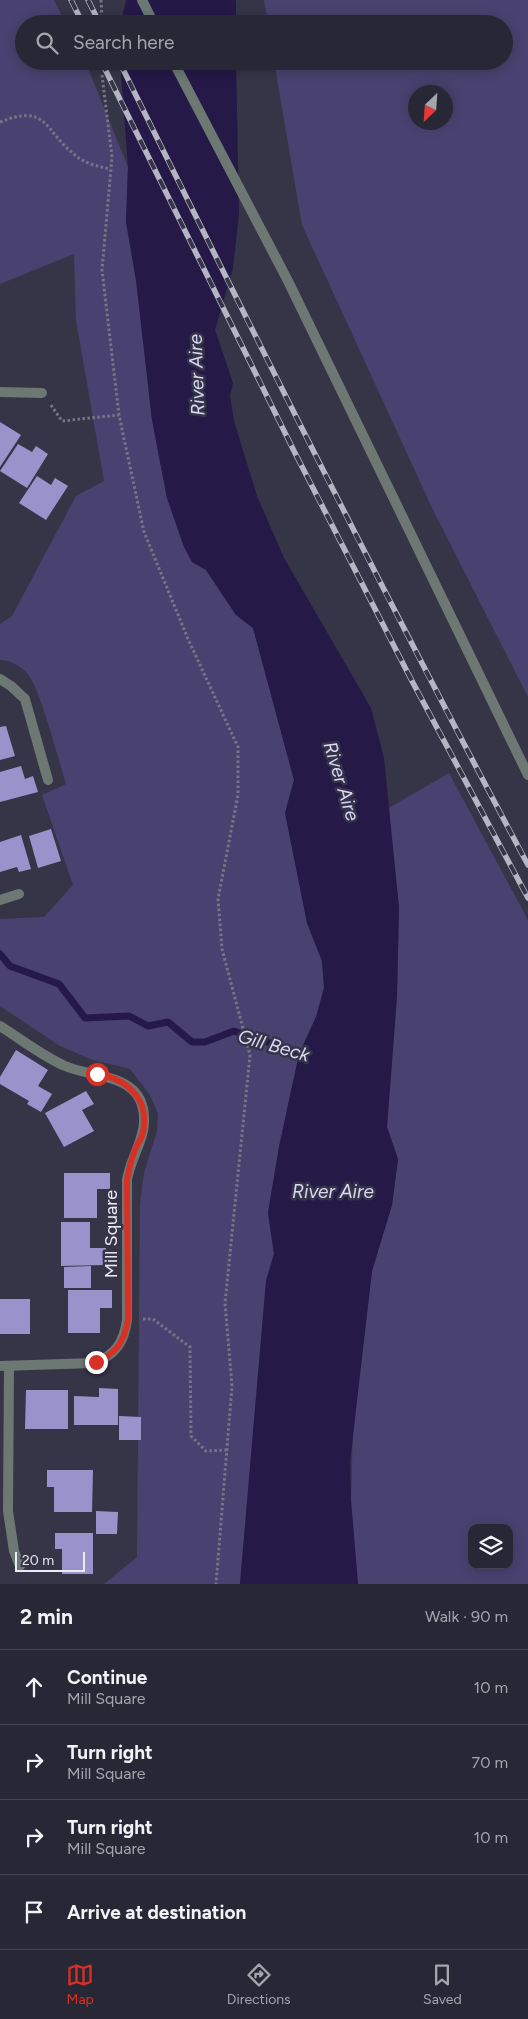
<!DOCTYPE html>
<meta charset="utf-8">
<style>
:root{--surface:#282735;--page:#343341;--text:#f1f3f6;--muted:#a5a5ad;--line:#444450;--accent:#d93025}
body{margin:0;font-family:Figtree,sans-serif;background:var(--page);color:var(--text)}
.controls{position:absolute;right:15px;bottom:15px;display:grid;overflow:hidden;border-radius:10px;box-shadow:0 2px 12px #0003}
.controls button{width:45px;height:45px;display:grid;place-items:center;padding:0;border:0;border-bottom:1px solid var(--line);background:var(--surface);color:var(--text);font:25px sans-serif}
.compass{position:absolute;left:408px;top:85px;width:45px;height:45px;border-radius:50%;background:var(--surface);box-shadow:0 2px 12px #0003;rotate:205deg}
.scale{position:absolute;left:15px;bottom:12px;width:70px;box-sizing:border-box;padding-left:5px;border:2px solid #ebeaf6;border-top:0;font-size:14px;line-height:18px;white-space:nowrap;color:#ebeaf6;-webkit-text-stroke:4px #363447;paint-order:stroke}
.stop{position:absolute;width:15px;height:15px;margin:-11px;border:4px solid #d93025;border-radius:50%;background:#fff}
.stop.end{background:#d93025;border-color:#fff;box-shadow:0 1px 5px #0008}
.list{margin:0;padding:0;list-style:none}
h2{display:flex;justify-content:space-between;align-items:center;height:65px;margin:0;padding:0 20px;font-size:21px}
h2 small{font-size:16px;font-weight:400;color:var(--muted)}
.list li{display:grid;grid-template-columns:32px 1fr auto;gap:15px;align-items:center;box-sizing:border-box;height:75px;padding:0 20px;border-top:1px solid var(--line)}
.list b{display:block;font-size:19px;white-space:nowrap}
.list p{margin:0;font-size:16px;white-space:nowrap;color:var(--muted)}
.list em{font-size:16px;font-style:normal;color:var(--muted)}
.icon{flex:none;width:28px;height:28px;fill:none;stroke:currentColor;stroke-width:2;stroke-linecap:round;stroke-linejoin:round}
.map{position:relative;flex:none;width:528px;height:1584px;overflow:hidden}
.search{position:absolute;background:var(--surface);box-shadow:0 2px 12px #0003;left:15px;right:15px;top:15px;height:55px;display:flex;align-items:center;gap:12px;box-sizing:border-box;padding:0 18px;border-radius:28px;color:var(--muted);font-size:19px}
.sheet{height:365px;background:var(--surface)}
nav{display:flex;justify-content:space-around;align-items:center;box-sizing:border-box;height:70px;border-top:1px solid var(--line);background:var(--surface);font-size:14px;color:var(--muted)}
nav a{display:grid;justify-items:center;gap:2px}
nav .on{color:var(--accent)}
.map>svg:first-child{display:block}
.green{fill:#494270;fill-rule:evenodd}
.water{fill:#241947}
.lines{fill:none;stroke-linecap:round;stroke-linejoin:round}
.stream{stroke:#241947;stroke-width:7}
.building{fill:#9a93cb}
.path{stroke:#777686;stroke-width:3;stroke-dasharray:2.5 2.5;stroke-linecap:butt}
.lane{stroke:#6d7873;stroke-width:10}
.street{stroke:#6d7873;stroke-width:10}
.rail-casing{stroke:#b6b5c3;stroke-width:5.5}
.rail{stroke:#363447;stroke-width:4;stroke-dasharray:11;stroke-linecap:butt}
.route{stroke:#d93025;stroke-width:6}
.labels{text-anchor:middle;stroke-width:5;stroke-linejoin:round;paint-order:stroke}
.street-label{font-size:18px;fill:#ebeaf6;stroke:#363447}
.water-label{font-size:19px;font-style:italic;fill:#dad7f8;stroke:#363447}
</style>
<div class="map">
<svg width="528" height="1584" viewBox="0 0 528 1584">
<rect width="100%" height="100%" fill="#363447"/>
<g class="green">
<path d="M 0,0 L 54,0 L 66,24 L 24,24 L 24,61 L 85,61 L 128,167 L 126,222 L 136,280 L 152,420 L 167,498 L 184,547 L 192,562 L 206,570 L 236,615 L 253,628 L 294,780 L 285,813 L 307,923 L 322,961 L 324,988 L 316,1017 L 299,1054 L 279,1147 L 268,1212 L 274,1254 L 266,1281 L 240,1584 L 104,1584 L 137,1557 L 140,1204 L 144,1173 L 157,1131 L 158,1114 L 150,1095 L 130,1069 L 90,1059 L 60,1046 L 0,1006 L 0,919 L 44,917 L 73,885 L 42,795 L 66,784 C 59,762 40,687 27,673 C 19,665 12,661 0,660 L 0,624 L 12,616 L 76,496 L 104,481 L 76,320 L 74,254 L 0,284 Z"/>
<path d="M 264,0 L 528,0 L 528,697 L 433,510 L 302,225 L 274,61 L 504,61 L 504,24 L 268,24 ZM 416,92 L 446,92 L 446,122 L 416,122 Z"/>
<path d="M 449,773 L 528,920 L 528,1584 L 358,1584 L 351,1501 L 353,1427 L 372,1271 L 392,1205 L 398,1159 L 387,1127 L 397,996 L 399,907 L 387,809 ZM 472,1528 L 509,1528 L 509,1565 L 472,1565 Z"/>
</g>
<g class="water">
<path d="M 126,0 L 236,0 L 236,24 L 121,24 Z"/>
<path d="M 120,61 L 236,61 L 239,213 L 233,268 L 215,330 L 233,383 L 230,396 L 234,421 L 257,496 L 284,558 L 371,708 L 384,758 L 399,907 L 397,996 L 387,1127 L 398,1159 L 392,1205 L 372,1271 L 350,1462 L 351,1501 L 358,1584 L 240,1584 L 266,1281 L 274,1254 L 268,1213 L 279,1147 L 299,1054 L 316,1017 L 324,988 L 322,961 L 307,923 L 285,813 L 294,780 L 253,628 L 236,615 L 206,570 L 192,562 L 184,547 L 167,498 L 152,420 L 136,280 L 126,222 L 128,167 Z"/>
</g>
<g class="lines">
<path class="stream" d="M 0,954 L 10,966 L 59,984 L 85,1018 L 129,1016 L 148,1026 L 168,1022 L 192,1042 L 205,1042 L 234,1031 L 307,1055"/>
</g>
<g class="building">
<path d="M 0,422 L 21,435 L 0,467 Z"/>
<path d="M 18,444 L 32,452 L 36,446 L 48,454 L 27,488 L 0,471 Z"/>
<path d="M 37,476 L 51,485 L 55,478 L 68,486 L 46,520 L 19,503 Z"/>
<path d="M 6,726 L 15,756 L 0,760 L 0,727 Z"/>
<path d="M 21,766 L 25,779 L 33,776 L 38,792 L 0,802 L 0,772 Z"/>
<path d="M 51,829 L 61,861 L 38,868 L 29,836 Z"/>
<path d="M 21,835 L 31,869 L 19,872 L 17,867 L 0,872 L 0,842 Z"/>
<path d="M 16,1050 L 48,1070 L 38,1086 L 52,1094 L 41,1112 L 27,1104 L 29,1101 L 0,1084 L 0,1077 Z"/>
<path d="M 86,1091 L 94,1104 L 82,1110 L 94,1131 L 64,1147 L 45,1113 Z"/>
<path d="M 64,1173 L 110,1173 L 110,1189 L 97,1189 L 97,1218 L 64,1218 Z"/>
<path d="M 61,1222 L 90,1222 L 90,1248 L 106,1248 L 106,1265 L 61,1266 Z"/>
<path d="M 91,1266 L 91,1288 L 64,1288 L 64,1267 Z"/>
<path d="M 68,1290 L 112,1290 L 112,1308 L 100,1308 L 100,1333 L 68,1333 Z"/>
<rect x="0" y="1299" width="30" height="35"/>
<path d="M 99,1388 L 118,1389 L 118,1425 L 74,1425 L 74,1396 L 99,1397 Z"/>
<path d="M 26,1390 L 68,1390 L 68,1429 L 25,1429 Z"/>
<path d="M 119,1416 L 141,1417 L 141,1440 L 119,1440 Z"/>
<path d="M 47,1470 L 93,1470 L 92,1512 L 54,1512 L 54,1487 L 47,1487 Z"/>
<path d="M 96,1511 L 118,1512 L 117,1534 L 96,1534 Z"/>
<path d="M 55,1533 L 93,1533 L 93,1574 L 62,1574 L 62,1549 L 55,1549 Z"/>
</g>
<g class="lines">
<g class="path">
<path d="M 101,0 L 102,18"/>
<path d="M 102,75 L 112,157 L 102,270 L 119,415 L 144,532 L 188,639 L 238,747 L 238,795 L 218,899 L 222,949 L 250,1055 L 225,1303 L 232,1386 L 216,1584"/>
<path d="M 0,122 C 48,103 43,130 75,155 C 85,164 98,166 110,169"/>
<path d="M 51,405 L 62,421 L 119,415"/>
<path d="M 143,1319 L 153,1319 L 190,1347 L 191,1436 L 206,1451 L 227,1450"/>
</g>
<g class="lane">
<path d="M 142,0 L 154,24"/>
<path d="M 173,61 L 288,281 L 528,775"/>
</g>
<g class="street">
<path d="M 0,392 L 42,393"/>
<path d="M 0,679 L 11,686 L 25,699 L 48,780"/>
<path d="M 0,900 L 19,894"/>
<path d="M 0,1026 C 21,1039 42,1056 65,1066 C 96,1079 146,1073 144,1122 C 144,1140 130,1160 127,1180 L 127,1320 C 124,1342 116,1354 95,1363 L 0,1366"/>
<path d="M 9,1367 L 8,1511 L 14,1551 L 20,1566"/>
</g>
<defs>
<g id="rail">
<path d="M 71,0 L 83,24"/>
<path d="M 88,0 L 100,24"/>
<path d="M 101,61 L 295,453 L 412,681 L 528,898"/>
<path d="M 119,61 C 252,331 386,599 528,865"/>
</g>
</defs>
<use href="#rail" class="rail-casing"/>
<use href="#rail" class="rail"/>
</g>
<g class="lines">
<path class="route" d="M 96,1362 C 116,1354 124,1342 128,1320 L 127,1180 C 129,1169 131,1160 135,1150 C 137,1144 142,1139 143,1132 C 150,1100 128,1079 97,1074"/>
</g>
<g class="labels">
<g class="street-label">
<text transform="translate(111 1234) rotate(-90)" y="6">Mill Square</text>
</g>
<g class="water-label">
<text transform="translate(196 375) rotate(-92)" y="7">River Aire</text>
<text transform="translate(342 781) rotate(73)" y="7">River Aire</text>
<text transform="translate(274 1045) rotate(16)" y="7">Gill Beck</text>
<text x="333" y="1198">River Aire</text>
</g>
</g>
</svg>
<div class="controls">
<button><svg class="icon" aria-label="layers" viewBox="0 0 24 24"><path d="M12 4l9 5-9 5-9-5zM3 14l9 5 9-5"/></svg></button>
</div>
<svg class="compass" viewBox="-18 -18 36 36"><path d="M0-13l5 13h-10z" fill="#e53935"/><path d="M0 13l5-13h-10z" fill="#a5a5ad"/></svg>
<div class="scale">20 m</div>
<div class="stop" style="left:97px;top:1074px"></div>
<div class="stop end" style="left:96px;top:1362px"></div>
<div class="search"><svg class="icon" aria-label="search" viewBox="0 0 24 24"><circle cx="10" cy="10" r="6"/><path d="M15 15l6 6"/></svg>Search here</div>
</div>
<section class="sheet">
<h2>2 min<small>Walk · 90 m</small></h2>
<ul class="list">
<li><svg class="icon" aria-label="ahead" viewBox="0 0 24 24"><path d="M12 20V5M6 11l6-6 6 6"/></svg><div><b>Continue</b><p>Mill Square</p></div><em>10 m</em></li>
<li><svg class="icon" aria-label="right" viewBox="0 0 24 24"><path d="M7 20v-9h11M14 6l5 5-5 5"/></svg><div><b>Turn right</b><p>Mill Square</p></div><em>70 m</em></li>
<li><svg class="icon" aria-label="right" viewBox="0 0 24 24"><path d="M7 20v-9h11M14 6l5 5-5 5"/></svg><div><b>Turn right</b><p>Mill Square</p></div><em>10 m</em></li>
<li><svg class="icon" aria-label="arrive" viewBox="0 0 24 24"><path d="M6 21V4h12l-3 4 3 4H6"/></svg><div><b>Arrive at destination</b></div></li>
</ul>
</section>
<nav>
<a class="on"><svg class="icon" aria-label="map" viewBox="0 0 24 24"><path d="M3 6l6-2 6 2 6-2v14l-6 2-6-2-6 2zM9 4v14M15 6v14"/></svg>Map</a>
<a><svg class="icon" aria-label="directions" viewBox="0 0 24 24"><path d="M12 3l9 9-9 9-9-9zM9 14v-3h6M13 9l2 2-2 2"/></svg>Directions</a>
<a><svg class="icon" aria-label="saved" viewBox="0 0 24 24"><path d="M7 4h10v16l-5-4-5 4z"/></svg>Saved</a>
</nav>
